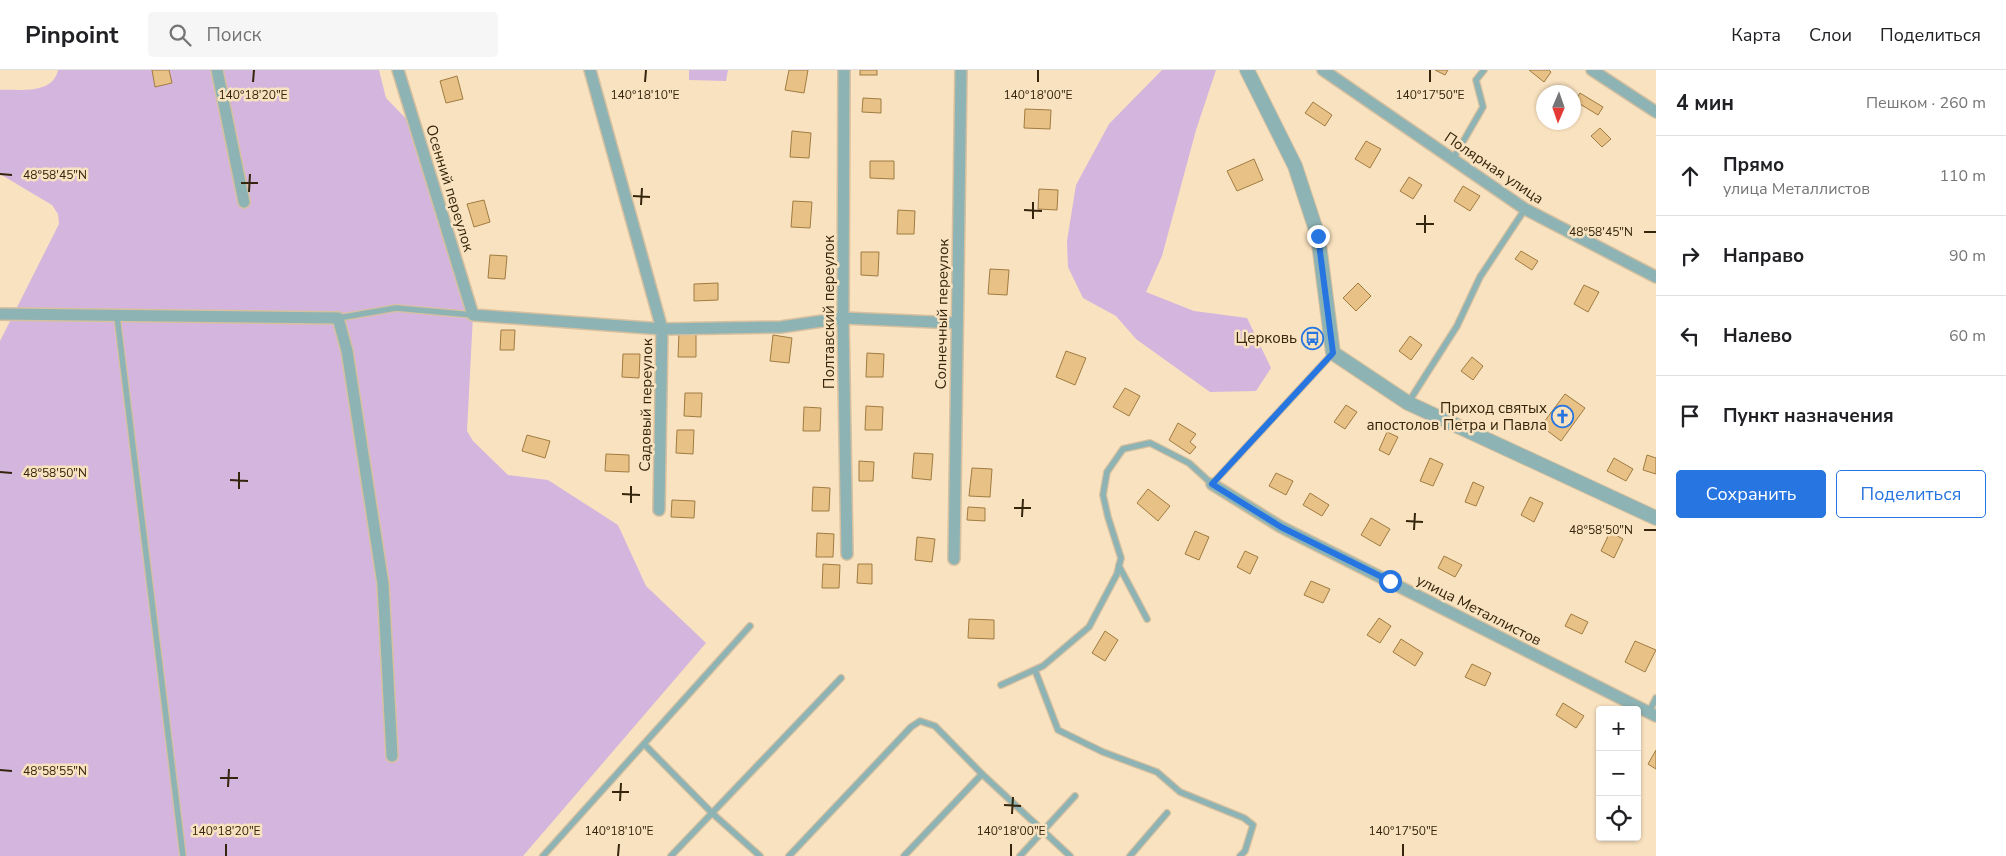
<!DOCTYPE html>
<html lang="ru">
<meta charset="utf-8">
<style>
:root{--surface:#fff;--page:#f6f6f6;--text:#202124;--muted:#757577;--line:#e0e0e0;--accent:#2775e0}
body{margin:0;font-family:"Nunito Sans",sans-serif;background:var(--page);color:var(--text)}
.controls{position:absolute;right:15px;bottom:15px;display:grid;overflow:hidden;border-radius:5px;box-shadow:0 1px 4px #0004}
.controls button{width:45px;height:45px;display:grid;place-items:center;padding:0;border:0;border-bottom:1px solid var(--line);background:var(--surface);color:var(--text);font:25px sans-serif}
.compass{position:absolute;left:1536px;top:15px;width:45px;height:45px;border-radius:50%;background:var(--surface);box-shadow:0 1px 4px #0004;rotate:182deg}
.stop{position:absolute;width:15px;height:15px;margin:-11px;border:4px solid #2775e0;border-radius:50%;background:#fff}
.stop.end{background:#2775e0;border-color:#fff;box-shadow:0 1px 5px #0008}
.list{margin:0;padding:0;list-style:none}
h2{display:flex;justify-content:space-between;align-items:center;height:65px;margin:0;padding:0 20px;font-size:21px}
h2 small{font-size:16px;font-weight:400;color:var(--muted)}
.list li{display:grid;grid-template-columns:32px 1fr auto;gap:15px;align-items:center;box-sizing:border-box;height:80px;padding:0 20px;border-top:1px solid var(--line)}
.list b{display:block;font-size:19px;white-space:nowrap}
.list p{margin:0;font-size:16px;white-space:nowrap;color:var(--muted)}
.list em{font-size:16px;font-style:normal;color:var(--muted)}
.actions{display:flex;gap:10px;padding:15px 20px}
.actions a{flex:1;padding:11px 0;border:1px solid var(--accent);border-radius:5px;text-align:center;font-size:18px;color:var(--accent)}
.actions .main{background:var(--accent);color:#fff}
.icon{flex:none;width:28px;height:28px;fill:none;stroke:currentColor;stroke-width:2;stroke-linecap:round;stroke-linejoin:round}
.map{position:relative;flex:none;width:1656px;height:786px;overflow:hidden}
header{display:flex;align-items:center;gap:30px;box-sizing:border-box;height:70px;padding:0 25px;background:var(--surface);border-bottom:1px solid var(--line)}
header strong{font-size:24px}
nav{display:flex;gap:28px;margin-inline-start:auto;font-size:18px}
.search{width:350px;height:45px;background:var(--page);display:flex;align-items:center;gap:12px;box-sizing:border-box;padding:0 18px;border-radius:5px;color:var(--muted);font-size:19px}
main{display:flex}
aside{flex:1;background:var(--surface)}
.map>svg:first-child{display:block}
.green{fill:#d4b5de}
.building{fill:#e8c186;stroke:#a07c42}
.lines{fill:none;stroke-linecap:round;stroke-linejoin:round}
.service-casing{stroke:#d6c09f;stroke-width:8}
.minor-casing{stroke:#d6c09f;stroke-width:14}
.tertiary-casing{stroke:#d6c09f;stroke-width:16}
.service{stroke:#8eb3b4;stroke-width:5.5}
.minor{stroke:#8eb3b4;stroke-width:11}
.tertiary{stroke:#8eb3b4;stroke-width:14}
.route{stroke:#2775e0;stroke-width:6}
.ticks{fill:none;stroke:#34250c;stroke-width:2}
.labels{text-anchor:middle;stroke-width:5;stroke-linejoin:round;paint-order:stroke}
.street-label{font-size:15px;fill:#34250c;stroke:#f9e2bf}
.poi-label{font-size:15px;fill:#34250c;stroke:#f9e2bf;text-anchor:end}
.ticks-label{font-size:12px;text-anchor:middle;fill:#34250c;stroke:#f9e2bf;stroke-width:5;stroke-linejoin:round;paint-order:stroke}
</style>
<header>
<strong>Pinpoint</strong>
<div class="search"><svg class="icon" aria-label="search" viewBox="0 0 24 24"><circle cx="10" cy="10" r="6"/><path d="M15 15l6 6"/></svg>Поиск</div>
<nav><a>Карта</a><a>Слои</a><a>Поделиться</a></nav>
</header>
<main>
<div class="map">
<svg width="1656" height="786" viewBox="0 0 1656 786">
<rect width="100%" height="100%" fill="#f9e2bf"/>
<g class="green">
<path d="M 58,0 L 379,0 L 386,28 L 416,59 L 473,245 L 467,361 L 473,371 L 508,405 L 548,410 L 618,455 L 646,516 L 706,573 L 523,786 L 0,786 L 0,271 L 59,154 L 58,144 L 52,135 L 0,104 L 0,20 C 19,19 53,25 58,0 Z"/>
<path d="M 689,0 L 728,0 L 726,11 L 689,10 Z"/>
<path d="M 1162,0 L 1216,0 L 1196,60 L 1162,186 L 1146,222 L 1194,241 L 1247,248 L 1271,298 L 1256,321 L 1210,322 L 1136,269 L 1116,246 L 1083,228 L 1068,197 L 1067,171 L 1076,115 L 1109,54 Z"/>
</g>
<g class="building">
<path d="M 152,0 L 169,0 L 172,13 L 155,17 Z"/>
<path d="M 789,0 L 808,0 L 804,23 L 785,20 Z"/>
<rect x="860" y="0" width="17" height="5"/>
<path d="M 1435,0 L 1448,0 L 1445,5 Z"/>
<path d="M 1529,0 L 1549,0 L 1551,2 L 1544,12 Z"/>
<path d="M 457,6 L 463,29 L 446,33 L 440,11 Z"/>
<path d="M 1580,23 L 1603,37 L 1598,45 L 1575,31 Z"/>
<path d="M 863,28 L 881,29 L 881,43 L 862,42 Z"/>
<path d="M 1313,32 L 1332,45 L 1325,56 L 1305,43 Z"/>
<path d="M 1025,39 L 1051,40 L 1050,59 L 1024,58 Z"/>
<path d="M 1600,58 L 1611,69 L 1602,77 L 1591,66 Z"/>
<path d="M 792,61 L 811,63 L 809,88 L 790,87 Z"/>
<path d="M 1366,71 L 1381,79 L 1370,98 L 1355,89 Z"/>
<path d="M 1254,89 L 1263,110 L 1237,121 L 1227,101 Z"/>
<path d="M 870,91 L 894,91 L 894,109 L 870,108 Z"/>
<path d="M 1409,107 L 1422,115 L 1413,129 L 1400,121 Z"/>
<path d="M 1463,116 L 1480,126 L 1470,141 L 1454,131 Z"/>
<path d="M 1039,119 L 1058,120 L 1057,140 L 1038,139 Z"/>
<path d="M 484,130 L 490,152 L 474,157 L 467,134 Z"/>
<path d="M 793,131 L 812,132 L 810,158 L 791,157 Z"/>
<path d="M 898,140 L 915,141 L 914,164 L 897,164 Z"/>
<path d="M 1521,181 L 1538,191 L 1532,200 L 1515,189 Z"/>
<path d="M 861,182 L 879,182 L 878,206 L 861,205 Z"/>
<path d="M 490,185 L 507,186 L 505,209 L 488,208 Z"/>
<path d="M 990,199 L 1009,200 L 1007,225 L 988,224 Z"/>
<path d="M 718,213 L 718,230 L 694,231 L 694,214 Z"/>
<path d="M 1358,213 L 1371,226 L 1356,241 L 1343,228 Z"/>
<path d="M 1584,215 L 1599,222 L 1588,242 L 1574,234 Z"/>
<path d="M 501,260 L 515,260 L 514,280 L 500,280 Z"/>
<path d="M 679,263 L 696,264 L 696,287 L 678,287 Z"/>
<path d="M 773,265 L 792,268 L 789,293 L 770,291 Z"/>
<path d="M 1410,266 L 1422,275 L 1411,290 L 1399,281 Z"/>
<path d="M 1066,281 L 1086,288 L 1075,315 L 1056,307 Z"/>
<path d="M 867,283 L 884,284 L 883,307 L 866,307 Z"/>
<path d="M 623,284 L 640,284 L 639,308 L 622,307 Z"/>
<path d="M 1472,287 L 1483,296 L 1473,310 L 1461,301 Z"/>
<path d="M 1125,318 L 1140,326 L 1129,346 L 1113,337 Z"/>
<path d="M 685,323 L 702,323 L 701,347 L 684,346 Z"/>
<path d="M 1565,324 L 1585,338 L 1561,371 L 1541,356 Z"/>
<path d="M 1346,335 L 1357,342 L 1345,359 L 1334,352 Z"/>
<path d="M 866,336 L 883,337 L 882,360 L 865,360 Z"/>
<path d="M 804,337 L 821,338 L 820,361 L 803,361 Z"/>
<path d="M 1178,353 L 1196,364 L 1190,372 L 1196,377 L 1190,384 L 1169,370 Z"/>
<path d="M 677,360 L 694,360 L 693,384 L 676,383 Z"/>
<path d="M 1387,362 L 1398,367 L 1389,385 L 1379,380 Z"/>
<path d="M 527,365 L 550,371 L 545,388 L 522,381 Z"/>
<path d="M 914,383 L 933,384 L 931,410 L 912,408 Z"/>
<path d="M 606,384 L 629,385 L 629,402 L 605,401 Z"/>
<path d="M 1647,385 L 1656,388 L 1656,404 L 1643,400 Z"/>
<path d="M 1430,388 L 1443,394 L 1433,416 L 1420,411 Z"/>
<path d="M 1614,388 L 1633,399 L 1626,411 L 1607,401 Z"/>
<path d="M 859,391 L 874,392 L 873,411 L 859,411 Z"/>
<path d="M 972,398 L 992,399 L 990,427 L 969,426 Z"/>
<path d="M 1276,403 L 1293,411 L 1286,425 L 1269,416 Z"/>
<path d="M 1473,412 L 1484,417 L 1476,436 L 1465,432 Z"/>
<path d="M 813,417 L 830,418 L 829,441 L 812,441 Z"/>
<path d="M 1148,419 L 1170,436 L 1158,451 L 1137,433 Z"/>
<path d="M 1310,423 L 1329,435 L 1322,446 L 1303,435 Z"/>
<path d="M 1530,427 L 1543,433 L 1534,452 L 1521,445 Z"/>
<path d="M 672,430 L 695,431 L 694,448 L 671,447 Z"/>
<path d="M 968,437 L 985,438 L 985,451 L 967,450 Z"/>
<path d="M 1371,448 L 1390,459 L 1380,476 L 1361,465 Z"/>
<path d="M 1195,461 L 1209,467 L 1199,490 L 1185,484 Z"/>
<path d="M 1610,462 L 1623,469 L 1614,488 L 1601,481 Z"/>
<path d="M 817,463 L 834,464 L 833,487 L 816,487 Z"/>
<path d="M 917,467 L 935,469 L 932,492 L 915,490 Z"/>
<path d="M 1245,481 L 1258,487 L 1250,504 L 1237,497 Z"/>
<path d="M 1444,486 L 1462,495 L 1455,507 L 1438,498 Z"/>
<path d="M 823,494 L 840,495 L 839,518 L 822,518 Z"/>
<path d="M 858,494 L 872,494 L 872,514 L 857,513 Z"/>
<path d="M 1311,511 L 1330,519 L 1323,533 L 1304,525 Z"/>
<path d="M 1571,544 L 1588,552 L 1582,564 L 1565,556 Z"/>
<path d="M 1379,548 L 1391,556 L 1380,573 L 1367,565 Z"/>
<path d="M 969,549 L 994,550 L 994,569 L 968,568 Z"/>
<path d="M 1105,561 L 1118,570 L 1105,591 L 1092,583 Z"/>
<path d="M 1401,569 L 1423,583 L 1415,596 L 1393,582 Z"/>
<path d="M 1635,571 L 1656,580 L 1645,602 L 1625,592 Z"/>
<path d="M 1472,594 L 1491,603 L 1485,616 L 1465,607 Z"/>
<path d="M 1563,633 L 1584,646 L 1576,658 L 1556,645 Z"/>
<path d="M 1656,680 L 1656,699 L 1648,694 Z"/>
</g>
<g class="lines">
<defs>
<g id="service">
<path d="M 1453,89 L 1483,37 L 1476,10 L 1484,0"/>
<path d="M 117,246 L 183,786"/>
<path d="M 338,248 L 396,238 L 473,245"/>
<path d="M 1408,333 L 1457,256 L 1480,207 L 1525,139"/>
<path d="M 1119,496 L 1147,549"/>
<path d="M 1035,600 L 1058,660 L 1103,682 L 1157,702 L 1180,722 L 1244,748 L 1253,755 L 1245,781 L 1240,786"/>
<path d="M 1001,615 L 1043,596 L 1089,557 L 1117,504 L 1121,488 L 1108,447 L 1103,425 L 1107,402 L 1123,379 L 1150,373 L 1189,393 L 1212,414 L 1333,283"/>
<path d="M 1649,642 L 1656,628"/>
<path d="M 644,674 L 712,743 L 760,786"/>
<path d="M 543,786 L 750,556"/>
<path d="M 671,786 L 841,608"/>
<path d="M 789,786 L 911,657 L 920,651 L 935,656 L 982,704 L 1070,786"/>
<path d="M 904,786 L 982,704"/>
<path d="M 1020,786 L 1075,726"/>
<path d="M 1130,786 L 1167,743"/>
</g>
<g id="minor">
<path d="M 217,0 L 244,132"/>
<path d="M 398,0 L 473,245 L 662,259 L 781,257 L 843,248 L 957,253"/>
<path d="M 590,0 L 662,259 L 659,440"/>
<path d="M 844,0 L 843,248 L 847,484"/>
<path d="M 1323,0 L 1525,139 L 1656,207"/>
<path d="M 1592,0 L 1656,42"/>
<path d="M 0,244 L 338,248 L 347,281 L 383,514 L 392,686"/>
<path d="M 1212,414 L 1281,457 L 1656,646"/>
<path d="M 954,489 L 961,0"/>
</g>
<path id="tertiary" d="M 1247,0 L 1295,96 L 1318,166 L 1333,283 L 1408,333 L 1656,448"/>
</defs>
<use href="#service" class="service-casing"/>
<use href="#minor" class="minor-casing"/>
<use href="#tertiary" class="tertiary-casing"/>
<use href="#service" class="service"/>
<use href="#minor" class="minor"/>
<use href="#tertiary" class="tertiary"/>
</g>
<g class="lines">
<path class="route" d="M 1318,166 L 1333,283 L 1212,414 L 1281,457 L 1390,511"/>
</g>
<path class="ticks" d="M 253,12 L 254,0M 645,12 L 646,0M 1038,12 L 1038,0M 1430,12 L 1430,0M 0,104 L 12,105M 241,113 L 258,113M 249,122 L 250,104M 633,126 L 650,127M 641,135 L 642,118M 1024,140 L 1042,141M 1033,149 L 1033,132M 1416,154 L 1434,154M 1644,162 L 1656,162M 1425,163 L 1425,145M 0,402 L 12,403M 230,410 L 248,411M 239,419 L 239,402M 622,424 L 640,425M 631,433 L 631,416M 1014,438 L 1031,438M 1022,447 L 1023,429M 1406,451 L 1423,452M 1414,460 L 1415,443M 1644,460 L 1656,460M 0,700 L 12,701M 220,708 L 238,708M 228,717 L 229,699M 612,722 L 629,722M 620,731 L 621,713M 1004,735 L 1021,736M 1012,744 L 1013,727M 226,786 L 226,774M 618,786 L 619,774M 1011,786 L 1011,774M 1403,786 L 1403,774"/>
<defs>
<symbol id="bus-ring" viewBox="-11 -11 22 22"><circle r="9.5" fill="#f9e2bf" stroke="#2775e0" stroke-width="1.5"/><path d="M-5-6H5V4H4V6H2V4H-2V6H-4V4H-5ZM-3.5-4V0h7V-4ZM-3.5 1.2v1.5H-2V1.2ZM2 1.2v1.5H3.5V1.2Z" fill="#2775e0"/></symbol>
<symbol id="church-ring" viewBox="-11 -11 22 22"><circle r="9.5" fill="#f9e2bf" stroke="#2775e0" stroke-width="1.5"/><path d="M-1.2-6h2.4v3.5h3.3v2.4h-3.3V6h-2.4V-.1h-3.3v-2.4h3.3Z" fill="#2775e0"/></symbol>
</defs>
<g fill-rule="evenodd">
<use href="#bus-ring" x="1300" y="256" width="25" height="25"/>
<use href="#church-ring" x="1550" y="334" width="25" height="25"/>
</g>
<g class="labels">
<g class="street-label">
<text transform="translate(1494 98) rotate(34)" y="5">Полярная улица</text>
<text transform="translate(450 118) rotate(73)" y="5">Осенний переулок</text>
<text transform="translate(829 242) rotate(-90)" y="5">Полтавский переулок</text>
<text transform="translate(942 244) rotate(-89)" y="5">Солнечный переулок</text>
<text transform="translate(646 335) rotate(-89)" y="5">Садовый переулок</text>
<text transform="translate(1479 540) rotate(27)" y="5">улица Металлистов</text>
</g>
<g class="poi-label">
<text x="1297" y="273">Церковь</text>
<text x="1547" y="343">Приход святых<tspan x="1547" dy="17">апостолов Петра и Павла</tspan></text>
</g>
</g>
<g class="ticks-label">
<text x="253" y="29">140°18'20"E</text>
<text x="645" y="29">140°18'10"E</text>
<text x="1038" y="29">140°18'00"E</text>
<text x="1430" y="29">140°17'50"E</text>
<text x="55" y="109">48°58'45"N</text>
<text x="1601" y="166">48°58'45"N</text>
<text x="55" y="407">48°58'50"N</text>
<text x="1601" y="464">48°58'50"N</text>
<text x="55" y="705">48°58'55"N</text>
<text x="226" y="765">140°18'20"E</text>
<text x="619" y="765">140°18'10"E</text>
<text x="1011" y="765">140°18'00"E</text>
<text x="1403" y="765">140°17'50"E</text>
</g>
</svg>
<div class="controls">
<button>+</button>
<button>−</button>
<button><svg class="icon" aria-label="locate" viewBox="0 0 24 24"><circle cx="12" cy="12" r="6"/><path d="M12 2v4M12 18v4M2 12h4M18 12h4"/></svg></button>
</div>
<svg class="compass" viewBox="-18 -18 36 36"><path d="M0-13l5 13h-10z" fill="#e53935"/><path d="M0 13l5-13h-10z" fill="#757577"/></svg>
<div class="stop" style="left:1390px;top:511px"></div>
<div class="stop end" style="left:1318px;top:166px"></div>
</div>
<aside>
<h2>4 мин<small>Пешком · 260 m</small></h2>
<ul class="list">
<li><svg class="icon" aria-label="ahead" viewBox="0 0 24 24"><path d="M12 20V5M6 11l6-6 6 6"/></svg><div><b>Прямо</b><p>улица Металлистов</p></div><em>110 m</em></li>
<li><svg class="icon" aria-label="right" viewBox="0 0 24 24"><path d="M7 20v-9h11M14 6l5 5-5 5"/></svg><div><b>Направо</b></div><em>90 m</em></li>
<li><svg class="icon" aria-label="left" viewBox="0 0 24 24"><path d="M17 20v-9H6M10 6l-5 5 5 5"/></svg><div><b>Налево</b></div><em>60 m</em></li>
<li><svg class="icon" aria-label="arrive" viewBox="0 0 24 24"><path d="M6 21V4h12l-3 4 3 4H6"/></svg><div><b>Пункт назначения</b></div></li>
</ul>
<div class="actions"><a class="main">Сохранить</a><a>Поделиться</a></div>
</aside>
</main>
